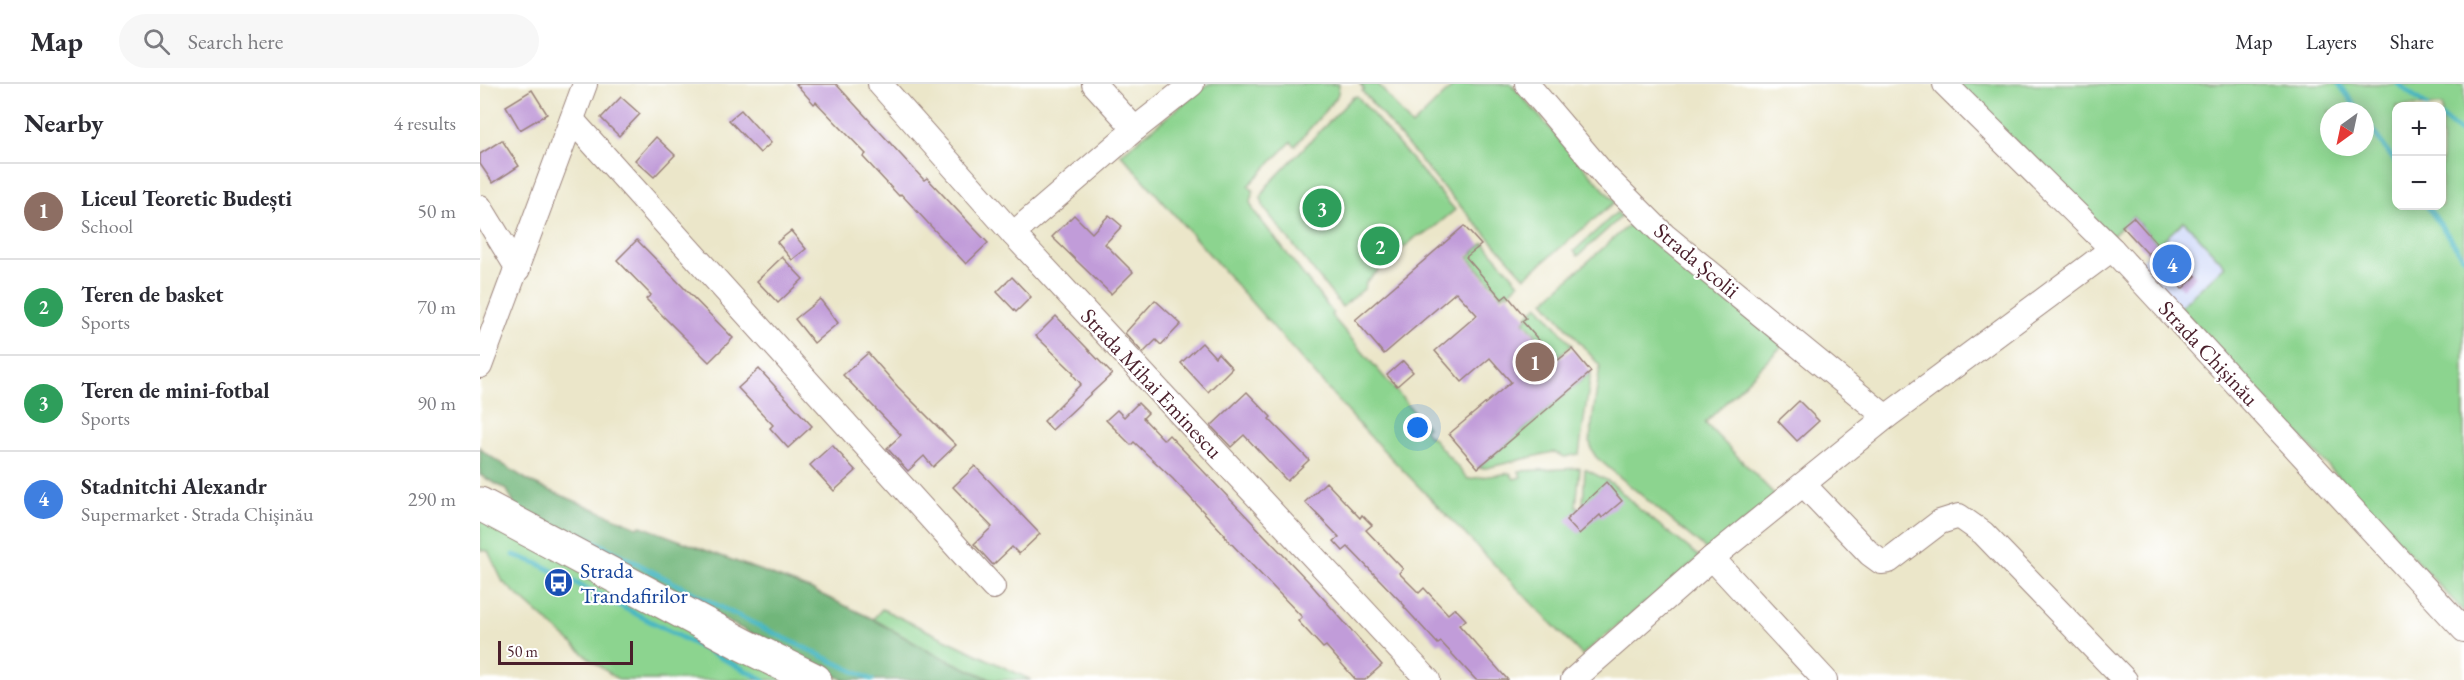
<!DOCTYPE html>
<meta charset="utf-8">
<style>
:root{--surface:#fff;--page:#f7f7f7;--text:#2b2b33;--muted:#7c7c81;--line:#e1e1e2;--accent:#0b8043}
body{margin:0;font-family:"EB Garamond",serif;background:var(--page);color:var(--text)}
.controls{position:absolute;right:18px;top:18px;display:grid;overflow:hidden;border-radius:12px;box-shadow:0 3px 15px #0003}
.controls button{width:54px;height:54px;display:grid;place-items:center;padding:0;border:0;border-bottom:2px solid var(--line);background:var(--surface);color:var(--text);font:30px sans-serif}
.compass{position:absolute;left:1840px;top:18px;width:54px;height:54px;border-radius:50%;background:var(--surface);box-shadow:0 3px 15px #0003;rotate:213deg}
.scale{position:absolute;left:18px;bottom:15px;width:135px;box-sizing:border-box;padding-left:6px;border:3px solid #4a1f2b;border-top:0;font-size:16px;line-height:21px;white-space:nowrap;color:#4a1f2b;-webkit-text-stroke:4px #fff;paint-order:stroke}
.you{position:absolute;left:938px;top:344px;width:21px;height:21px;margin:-15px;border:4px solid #fff;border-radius:50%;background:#1a73e8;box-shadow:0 0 0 9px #1a73e833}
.badge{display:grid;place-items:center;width:39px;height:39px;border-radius:50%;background:var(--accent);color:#fff;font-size:20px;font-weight:700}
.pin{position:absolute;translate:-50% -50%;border:3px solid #fff;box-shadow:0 2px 6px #0006}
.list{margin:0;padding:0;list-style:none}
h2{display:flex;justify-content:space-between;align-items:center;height:78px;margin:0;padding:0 24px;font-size:26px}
h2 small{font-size:20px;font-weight:400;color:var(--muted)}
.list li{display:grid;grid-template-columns:39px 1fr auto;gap:18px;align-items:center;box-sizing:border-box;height:96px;padding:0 24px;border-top:2px solid var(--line)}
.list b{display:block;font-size:22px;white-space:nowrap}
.list p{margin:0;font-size:20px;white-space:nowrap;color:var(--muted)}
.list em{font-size:20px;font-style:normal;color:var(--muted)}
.icon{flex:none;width:33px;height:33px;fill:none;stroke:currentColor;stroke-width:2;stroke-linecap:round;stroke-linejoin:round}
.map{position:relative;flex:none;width:1984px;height:596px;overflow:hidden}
header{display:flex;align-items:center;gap:36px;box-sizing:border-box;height:84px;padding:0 30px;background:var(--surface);border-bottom:2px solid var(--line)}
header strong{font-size:28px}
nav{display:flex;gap:33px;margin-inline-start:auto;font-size:21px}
.search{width:420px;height:54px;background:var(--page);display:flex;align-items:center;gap:15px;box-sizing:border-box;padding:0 21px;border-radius:33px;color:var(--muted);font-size:22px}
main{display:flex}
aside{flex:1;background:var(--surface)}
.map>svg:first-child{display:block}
.built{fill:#d0daf9}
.green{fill:#8cd48f;stroke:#6b7a5d;stroke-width:1.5;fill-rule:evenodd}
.forest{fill:#71b67a;stroke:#5e6a52;stroke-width:1.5}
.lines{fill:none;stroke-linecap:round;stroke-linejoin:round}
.stream{stroke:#48b7c2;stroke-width:5}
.building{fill:#c19cd9}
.minor-casing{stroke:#9a827a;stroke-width:26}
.highway-casing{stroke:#9a827a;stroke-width:35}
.minor{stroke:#fff;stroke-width:24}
.highway{stroke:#fff;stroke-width:33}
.labels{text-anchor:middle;stroke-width:4.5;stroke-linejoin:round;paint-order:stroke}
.street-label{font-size:22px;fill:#4a1f2b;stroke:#fff}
.transit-label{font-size:22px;fill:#164399;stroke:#fff;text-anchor:start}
</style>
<header>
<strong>Map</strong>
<div class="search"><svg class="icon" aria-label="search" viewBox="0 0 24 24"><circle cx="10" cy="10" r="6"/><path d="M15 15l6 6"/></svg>Search here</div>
<nav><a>Map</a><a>Layers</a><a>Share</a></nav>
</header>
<main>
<aside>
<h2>Nearby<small>4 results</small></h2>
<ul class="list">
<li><span class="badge" style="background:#8d6e63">1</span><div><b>Liceul Teoretic Budești</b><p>School</p></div><em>50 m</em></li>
<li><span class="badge" style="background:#2e9e5b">2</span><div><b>Teren de basket</b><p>Sports</p></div><em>70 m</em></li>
<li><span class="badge" style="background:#2e9e5b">3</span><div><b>Teren de mini-fotbal</b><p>Sports</p></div><em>90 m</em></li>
<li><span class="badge" style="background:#3f7fe0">4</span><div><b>Stadnitchi Alexandr</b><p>Supermarket · Strada Chișinău</p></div><em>290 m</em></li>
</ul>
</aside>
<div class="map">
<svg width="1984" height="596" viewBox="0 0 1984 596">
<rect width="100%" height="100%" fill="#fff"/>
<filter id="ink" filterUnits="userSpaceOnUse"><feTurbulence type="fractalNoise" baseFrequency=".0167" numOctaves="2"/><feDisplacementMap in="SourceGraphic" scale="12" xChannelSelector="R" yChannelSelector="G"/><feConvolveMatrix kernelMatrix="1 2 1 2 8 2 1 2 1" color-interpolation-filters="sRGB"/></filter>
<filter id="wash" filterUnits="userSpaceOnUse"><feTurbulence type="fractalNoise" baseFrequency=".008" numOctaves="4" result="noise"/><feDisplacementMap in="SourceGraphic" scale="24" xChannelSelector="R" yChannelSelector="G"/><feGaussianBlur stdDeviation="1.35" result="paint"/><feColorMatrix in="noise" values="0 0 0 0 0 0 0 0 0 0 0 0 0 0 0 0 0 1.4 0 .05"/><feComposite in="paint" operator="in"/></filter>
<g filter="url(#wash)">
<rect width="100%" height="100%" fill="#ebe6c9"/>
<path class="built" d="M 1704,137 L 1745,182 L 1700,223 L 1659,178 Z"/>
<g class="green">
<path d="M 728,0 L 859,0 L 858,9 L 856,14 L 815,62 L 811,58 L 768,102 L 773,106 L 770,118 L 774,127 L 853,229 L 851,231 L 947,343 L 944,345 L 950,353 L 951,352 L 988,395 L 1030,389 L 1034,395 L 1041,393 L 1039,387 L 1100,384 L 1096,422 L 1100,424 L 1103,422 L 1105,385 L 1132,399 L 1159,425 L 1220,473 L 1102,571 L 884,346 L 641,70 Z"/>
<path d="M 880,0 L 898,0 L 932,42 L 975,0 L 1031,0 L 1135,118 L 1045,193 L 961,101 L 882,7 L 884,5 Z"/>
<path d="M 1477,0 L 1984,0 L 1984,528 L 1700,223 L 1745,182 L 1704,137 L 1678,161 L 1653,133 L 1632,152 ZM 1916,22 L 1962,22 L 1962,122 L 1916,122 ZM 1849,27 L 1885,27 L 1885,63 L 1849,63 Z"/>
<path d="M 877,12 L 975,126 L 947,149 L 937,152 L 886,198 L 885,204 L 862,223 L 784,124 L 781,114 L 787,102 L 873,13 Z"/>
<path d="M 1137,128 L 1141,133 L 1098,172 L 1094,167 Z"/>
<path d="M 1152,138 L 1164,152 L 1305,259 L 1225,339 L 1296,412 L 1228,467 L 1116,373 L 1111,365 L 1110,354 L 1120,282 L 1064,217 Z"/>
<path d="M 1004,159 L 1039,199 L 1028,210 L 1026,208 L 1022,212 L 988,173 Z"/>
<path d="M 1058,221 L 1092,261 L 1076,274 L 1044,237 L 1048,233 L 1047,232 Z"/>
<path d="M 1111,288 L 1099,370 L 1085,373 L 1073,368 L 1006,384 L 998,384 Z"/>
<path d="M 0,432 L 318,596 L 139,596 L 111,576 L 23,498 L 8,467 L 0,466 Z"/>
<path d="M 402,525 L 551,596 L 512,596 L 450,568 L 393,535 Z"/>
</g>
<path class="forest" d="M 0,363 L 5,369 L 52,399 L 157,443 L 161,442 L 332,506 L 393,535 L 450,568 L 512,596 L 364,596 L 191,509 L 36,424 L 27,406 L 0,391 Z"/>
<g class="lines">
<g class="stream">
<path d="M 1859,0 L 1879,27"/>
<path d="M 1918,0 L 1947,22"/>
<path d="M 1962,33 L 1984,51"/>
<path d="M 1885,36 L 1916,79"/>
<path d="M 1947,122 L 1984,174"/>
<path d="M 100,450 L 250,528 L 392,596"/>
<path d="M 34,471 L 59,480 L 284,596"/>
</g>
</g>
<g id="blocks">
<g class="building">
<path d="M 316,0 L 356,0 L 444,96 L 447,94 L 508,159 L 486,180 L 421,110 L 419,112 L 383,73 L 386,70 L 336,18 L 334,20 Z"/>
<path d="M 52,6 L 67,30 L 40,46 L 26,22 Z"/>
<path d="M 141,13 L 160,30 L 139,52 L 121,34 Z"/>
<path d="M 261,26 L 291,59 L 280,69 L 249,36 Z"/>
<path d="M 176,53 L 195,71 L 174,93 L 155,76 Z"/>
<path d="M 22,56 L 39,82 L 13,99 L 0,80 L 0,70 Z"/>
<path d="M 594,131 L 612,149 L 629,131 L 642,142 L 625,160 L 653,188 L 631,210 L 572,153 Z"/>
<path d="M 1653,133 L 1678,161 L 1668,170 L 1642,142 Z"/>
<path d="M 984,142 L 1001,161 L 986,173 L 1022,215 L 1027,211 L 1046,234 L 1042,237 L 1077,277 L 1092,265 L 1111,288 L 998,384 L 969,350 L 1031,298 L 1010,274 L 982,298 L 955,267 L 997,231 L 976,208 L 904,270 L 875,236 Z"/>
<path d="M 311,147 L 326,165 L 312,176 L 297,158 Z"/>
<path d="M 157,156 L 253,254 L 229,278 L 166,215 L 171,211 L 137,176 Z"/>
<path d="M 1690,162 L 1716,192 L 1702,205 L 1676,173 Z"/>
<path d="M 302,173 L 323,195 L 298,219 L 277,197 Z"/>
<path d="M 532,193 L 551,213 L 536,228 L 517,208 Z"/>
<path d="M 340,215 L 358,239 L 334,259 L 315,235 Z"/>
<path d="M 675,216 L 701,240 L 681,261 L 676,256 L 663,269 L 645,249 Z"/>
<path d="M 576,232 L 632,290 L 572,346 L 564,337 L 601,300 L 593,291 L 594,289 L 556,252 Z"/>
<path d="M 722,259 L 735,273 L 738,269 L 752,284 L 728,308 L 701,279 Z"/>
<path d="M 388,269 L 418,303 L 476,361 L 453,383 L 444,372 L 428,387 L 407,364 L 421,351 L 363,291 Z"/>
<path d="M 923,277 L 933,288 L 917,302 L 907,291 Z"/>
<path d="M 279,285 L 332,342 L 308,364 L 290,344 L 293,341 L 258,304 Z"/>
<path d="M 767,308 L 791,333 L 789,335 L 829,376 L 807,397 L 764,351 L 751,363 L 731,342 Z"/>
<path d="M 1319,317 L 1339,337 L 1317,357 L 1298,337 Z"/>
<path d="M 658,319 L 668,329 L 663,334 L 684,356 L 689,351 L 828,497 L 902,581 L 885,596 L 876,596 L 846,562 L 843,564 L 818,537 L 822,533 L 744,452 L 745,451 L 693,395 L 654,358 L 651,361 L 626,336 L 637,326 L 644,333 Z"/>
<path d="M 352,361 L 376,387 L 354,407 L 330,381 Z"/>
<path d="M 495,382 L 560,450 L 539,470 L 532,463 L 513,481 L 494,460 L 512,443 L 473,403 Z"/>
<path d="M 846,398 L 880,434 L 882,431 L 892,441 L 886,446 L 923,485 L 919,489 L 939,509 L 944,504 L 968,530 L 975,524 L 986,536 L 979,541 L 1028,596 L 996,596 L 961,558 L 958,560 L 924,523 L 925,522 L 868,463 L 863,467 L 854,457 L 859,453 L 825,418 Z"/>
<path d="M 1126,398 L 1142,417 L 1122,434 L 1120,431 L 1099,450 L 1086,436 Z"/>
</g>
</g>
</g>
<g filter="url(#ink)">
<use href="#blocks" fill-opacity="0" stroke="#9a827a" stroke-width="1.5"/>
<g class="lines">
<defs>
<g id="minor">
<path d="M 400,0 L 533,150 L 948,596"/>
<path d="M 614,0 L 655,45"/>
<path d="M 1047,0 L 1126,93 L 1184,151 L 1406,333"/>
<path d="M 1465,0 L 1632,165 L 1984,546"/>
<path d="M 92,36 L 513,503"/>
<path d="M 0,123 L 38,185"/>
<path d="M 533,150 L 655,45 L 712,0"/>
<path d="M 0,282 L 105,0"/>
<path d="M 1324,401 L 1390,470 L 1401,478 L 1409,477 L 1460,438 L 1479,432 L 1503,449 L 1645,596"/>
<path d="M 1232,474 L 1345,596"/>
<path d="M 1093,596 L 1232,474 L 1406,333 L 1632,165"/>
</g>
<path id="highway" d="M 0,420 L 264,561 L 335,596"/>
</defs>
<use href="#minor" class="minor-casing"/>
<use href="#highway" class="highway-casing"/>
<use href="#minor" class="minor"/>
<use href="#highway" class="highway"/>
</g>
</g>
<defs>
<symbol id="bus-disc" viewBox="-11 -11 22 22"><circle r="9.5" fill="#1a4fb4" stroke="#fff"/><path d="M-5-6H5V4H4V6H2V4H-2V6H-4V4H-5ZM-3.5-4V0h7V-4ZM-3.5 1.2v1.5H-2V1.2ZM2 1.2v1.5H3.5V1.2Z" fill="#fff"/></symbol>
</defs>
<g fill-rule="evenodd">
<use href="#bus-disc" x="62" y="482" width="33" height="33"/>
</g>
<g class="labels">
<g class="street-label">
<text transform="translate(1217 176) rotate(40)" y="8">Strada Școlii</text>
<text transform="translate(1729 269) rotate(47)" y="8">Strada Chișinău</text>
<text transform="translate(672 299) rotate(47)" y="8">Strada Mihai Eminescu</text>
</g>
<g class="transit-label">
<text x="100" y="494">Strada<tspan x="100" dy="25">Trandafirilor</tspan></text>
</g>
</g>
</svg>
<div class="controls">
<button>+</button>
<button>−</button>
</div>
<svg class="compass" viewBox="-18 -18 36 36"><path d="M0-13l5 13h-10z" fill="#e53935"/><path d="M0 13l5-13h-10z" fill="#7c7c81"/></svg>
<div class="scale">50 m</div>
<div class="you"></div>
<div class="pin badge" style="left:1055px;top:278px;background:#8d6e63">1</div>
<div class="pin badge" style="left:900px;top:162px;background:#2e9e5b">2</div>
<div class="pin badge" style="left:842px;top:124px;background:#2e9e5b">3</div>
<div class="pin badge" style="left:1692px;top:180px;background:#3f7fe0">4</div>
</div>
</main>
